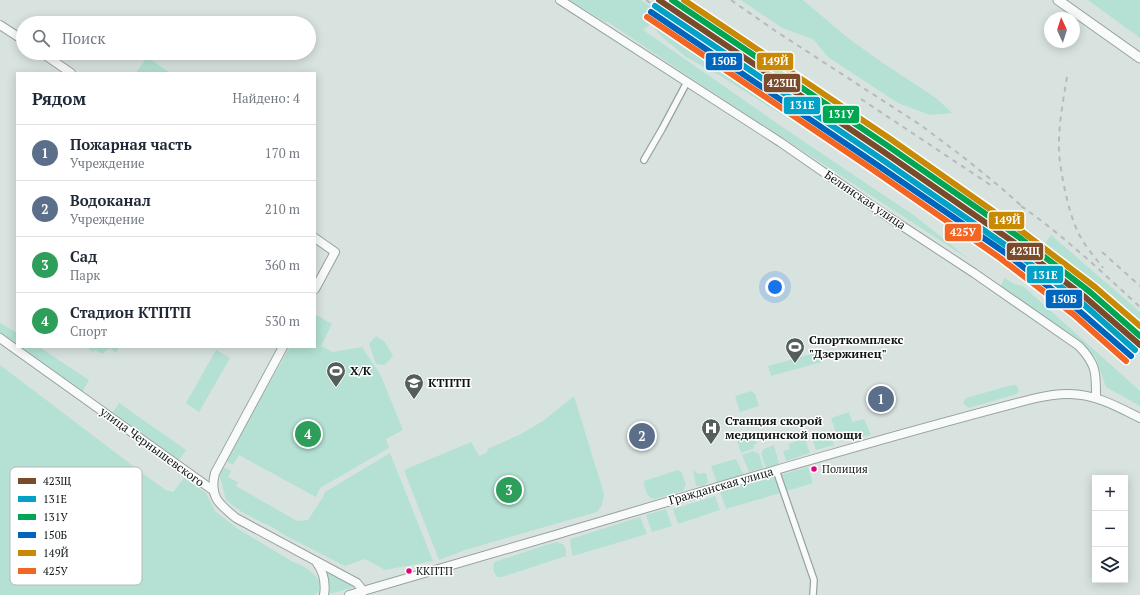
<!DOCTYPE html>
<html lang="ru">
<meta charset="utf-8">
<style>
:root{--surface:#fff;--page:#f6f6f7;--text:#1f2937;--muted:#747a83;--line:#e0e1e3;--accent:#555e5b}
body{margin:0;font-family:"PT Serif",serif;background:var(--page);color:var(--text)}
.controls{position:absolute;right:12px;bottom:12px;display:grid;overflow:hidden;border-radius:0px;box-shadow:0 2px 10px #0003}
.controls button{width:36px;height:36px;display:grid;place-items:center;padding:0;border:0;border-bottom:1px solid var(--line);background:var(--surface);color:var(--text);font:20px sans-serif}
.compass{position:absolute;left:1044px;top:12px;width:36px;height:36px;border-radius:50%;background:var(--surface);box-shadow:0 2px 10px #0003;rotate:356deg}
.you{position:absolute;left:775px;top:287px;width:14px;height:14px;margin:-10px;border:3px solid #fff;border-radius:50%;background:#1a73e8;box-shadow:0 0 0 6px #1a73e833}
.badge{display:grid;place-items:center;width:26px;height:26px;border-radius:50%;background:var(--accent);color:#fff;font-size:13px;font-weight:700}
.pin{position:absolute;translate:-50% -50%;border:2px solid #fff;box-shadow:0 1px 4px #0006}
.list{margin:0;padding:0;list-style:none}
h2{display:flex;justify-content:space-between;align-items:center;height:52px;margin:0;padding:0 16px;font-size:17px}
h2 small{font-size:13px;font-weight:400;color:var(--muted)}
.list li{display:grid;grid-template-columns:26px 1fr auto;gap:12px;align-items:center;box-sizing:border-box;height:56px;padding:0 16px;border-top:1px solid var(--line)}
.list b{display:block;font-size:15px;white-space:nowrap}
.list p{margin:0;font-size:13px;white-space:nowrap;color:var(--muted)}
.list em{font-size:13px;font-style:normal;color:var(--muted)}
.icon{flex:none;width:22px;height:22px;fill:none;stroke:currentColor;stroke-width:2;stroke-linecap:round;stroke-linejoin:round}
.map{position:relative;flex:none;width:1140px;height:595px;overflow:hidden}
.search{position:absolute;background:var(--surface);box-shadow:0 2px 10px #0003;left:16px;top:16px;width:300px;height:44px;display:flex;align-items:center;gap:10px;box-sizing:border-box;padding:0 14px;border-radius:22px;color:var(--muted);font-size:15px}
.panel{position:absolute;background:var(--surface);box-shadow:0 2px 10px #0003;left:16px;top:72px;width:300px;height:276px;border-radius:0px}
.map>svg:first-child{display:block}
.green{fill:#b4e1d4}
.lines{fill:none;stroke-linecap:round;stroke-linejoin:round}
.street-casing{stroke:#99a2a0;stroke-width:8}
.secondary-casing{stroke:#99a2a0;stroke-width:10}
.primary-casing{stroke:#99a2a0;stroke-width:11}
.street{stroke:#f9fbfa;stroke-width:5.5}
.secondary{stroke:#f9fbfa;stroke-width:8}
.primary{stroke:#f9fbfa;stroke-width:9}
.rail{stroke:#b7bab9;stroke-width:2;stroke-dasharray:5 5;stroke-linecap:butt}
.rail-1-casing{stroke:#fff;stroke-width:9}
.rail-2-casing{stroke:#fff;stroke-width:9}
.rail-3-casing{stroke:#fff;stroke-width:9}
.rail-4-casing{stroke:#fff;stroke-width:9}
.rail-5-casing{stroke:#fff;stroke-width:9}
.rail-6-casing{stroke:#fff;stroke-width:9}
.rail-1{stroke:#7a4b2a;stroke-width:6}
.rail-2{stroke:#01a2c5;stroke-width:6}
.rail-3{stroke:#00a651;stroke-width:6}
.rail-4{stroke:#0065bd;stroke-width:6}
.rail-5{stroke:#c88904;stroke-width:6}
.rail-6{stroke:#f26522;stroke-width:6}
.bus-dot{fill:#e5007d;stroke:#fff;stroke-width:1.5}
.labels{text-anchor:middle;stroke-width:3;stroke-linejoin:round;paint-order:stroke}
.bus-label{font-size:11px;fill:#0e1613;stroke:#fff;text-anchor:start}
.street-label{font-size:12px;fill:#0e1613;stroke:#fff}
.poi-label{font-size:12px;font-weight:bold;fill:#0e1613;stroke:#fff;text-anchor:start}
.key{fill:#fff;stroke:#b7b9b8;stroke-width:1}
.key-label{font-size:11px;fill:#0e1613}
.line-badge{stroke:#fff;stroke-width:1.5}
.badge-label{font-size:11px;text-anchor:middle;font-weight:bold;fill:#fff}
</style>
<div class="map">
<svg width="1140" height="595" viewBox="0 0 1140 595">
<rect width="100%" height="100%" fill="#d8e3e0"/>
<g class="green">
<path d="M 569,0 L 641,0 L 659,12 L 659,19 L 682,31 L 706,46 L 725,62 L 733,76 L 749,81 L 806,130 L 719,75 L 686,57 L 662,37 L 651,24 L 643,30 L 797,137 L 915,216 L 970,260 L 676,68 L 608,22 L 605,22 Z"/>
<path d="M 741,0 L 803,0 L 848,38 L 883,63 L 936,98 L 952,113 L 930,115 L 898,103 L 828,57 L 813,39 L 782,28 Z"/>
<path d="M 1088,0 L 1140,0 L 1140,38 Z"/>
<path d="M 147,57 L 170,73 L 136,73 Z"/>
<path d="M 1051,235 L 1140,312 L 1140,339 L 1105,308 L 1037,254 Z"/>
<path d="M 1004,278 L 1015,284 L 1023,286 L 1140,391 L 1140,406 L 1106,387 L 1095,356 L 1001,286 Z"/>
<path d="M 315,314 L 332,324 L 321,346 L 333,352 L 362,347 L 380,374 L 403,430 L 386,439 L 389,448 L 320,488 L 316,497 L 239,455 L 233,465 L 225,461 L 290,347 L 315,347 Z"/>
<path d="M 0,323 L 17,333 L 17,347 L 39,347 L 89,380 L 82,392 L 0,335 Z"/>
<path d="M 376,336 L 385,342 L 393,356 L 385,365 L 376,364 L 369,344 Z"/>
<path d="M 87,347 L 119,347 L 116,353 L 110,348 L 102,354 L 95,350 L 93,352 Z"/>
<path d="M 216,350 L 230,358 L 199,412 L 186,403 Z"/>
<path d="M 819,352 L 822,362 L 771,376 L 768,366 Z"/>
<path d="M 0,365 L 149,478 L 166,490 L 173,492 L 184,478 L 206,493 L 215,511 L 238,529 L 293,562 C 305,566 325,577 318,593 L 314,595 L 0,595 Z"/>
<path d="M 1012,385 L 1016,385 L 1019,390 L 1017,394 L 969,408 L 965,405 L 963,403 L 966,398 Z"/>
<path d="M 751,391 L 755,394 L 759,406 L 740,412 L 735,396 Z"/>
<path d="M 574,396 L 604,494 L 602,505 L 597,512 L 465,550 L 439,560 L 404,470 L 471,442 L 479,456 L 486,453 L 488,449 L 521,434 L 543,421 Z"/>
<path d="M 119,403 L 186,450 L 179,460 L 113,412 Z"/>
<path d="M 849,412 L 852,422 L 864,419 L 871,435 L 839,442 L 831,418 Z"/>
<path d="M 829,431 L 834,445 L 816,450 L 811,436 Z"/>
<path d="M 751,435 L 753,441 L 755,440 L 757,443 L 754,445 L 753,449 L 741,453 L 736,437 Z"/>
<path d="M 805,438 L 810,453 L 786,461 L 783,451 L 790,449 L 788,444 Z"/>
<path d="M 774,445 L 779,464 L 766,468 L 761,453 L 764,449 Z"/>
<path d="M 753,451 L 759,454 L 763,468 L 749,472 L 742,455 Z"/>
<path d="M 390,453 L 433,561 L 385,570 L 365,559 L 345,566 L 286,536 L 272,527 L 263,523 L 240,511 L 226,500 L 219,473 L 222,466 L 231,471 L 228,477 L 238,482 L 236,486 L 297,521 L 308,520 L 323,497 L 325,492 Z"/>
<path d="M 736,459 L 744,476 L 717,483 L 711,466 Z"/>
<path d="M 808,467 L 813,483 L 787,491 L 781,475 Z"/>
<path d="M 693,469 L 698,474 L 706,473 L 708,480 C 707,486 701,486 696,486 Z"/>
<path d="M 678,470 L 682,473 L 686,485 L 683,491 L 655,499 C 647,498 644,489 644,481 Z"/>
<path d="M 774,477 L 780,493 L 726,509 L 720,492 Z"/>
<path d="M 715,496 L 720,510 L 678,524 L 673,509 Z"/>
<path d="M 666,509 L 672,526 L 652,532 L 646,515 Z"/>
<path d="M 640,517 L 647,534 L 573,556 L 571,549 L 570,539 Z"/>
<path d="M 557,542 L 564,545 L 566,550 L 566,556 L 502,577 L 497,577 L 493,570 L 494,562 L 552,543 Z"/>
<path d="M 325,570 L 354,587 L 330,594 L 329,582 Z"/>
</g>
<g class="lines">
<defs>
<g id="street">
<path d="M 644,160 L 662,129 L 687,82"/>
<path d="M 776,470 L 814,580 L 813,595"/>
</g>
<g id="secondary">
<path d="M 560,0 L 780,142 L 884,214 L 974,273 L 1079,346 C 1097,365 1096,373 1096,398"/>
<path d="M 0,25 L 23,40"/>
<path d="M 42,53 L 71,73"/>
<path d="M 315,238 L 335,252 L 315,289"/>
<path d="M 0,338 L 214,491"/>
<path d="M 283,347 L 215,473 C 209,497 219,504 236,518 L 357,583 L 361,588 L 362,595"/>
<path d="M 317,563 C 324,573 326,583 324,595"/>
<path d="M 349,595 C 420,574 491,554 562,533 C 718,487 874,440 1032,399 C 1044,396 1057,394 1069,394 C 1095,394 1118,407 1140,418"/>
</g>
<path id="primary" d="M 1058,0 L 1140,58"/>
</defs>
<use href="#street" class="street-casing"/>
<use href="#secondary" class="secondary-casing"/>
<use href="#primary" class="primary-casing"/>
<use href="#street" class="street"/>
<use href="#secondary" class="secondary"/>
<use href="#primary" class="primary"/>
<g class="rail">
<path d="M 646,0 L 918,185 L 1035,267 L 1084,305 L 1111,328 L 1140,354"/>
<path d="M 731,0 L 774,30 L 922,126 L 967,160 L 999,186 L 1025,209"/>
<path d="M 1067,77 C 1063,101 1058,128 1059,153 C 1061,175 1068,210 1077,230 C 1083,244 1094,256 1103,268"/>
<path d="M 861,99 L 992,186"/>
<path d="M 1021,206 C 1064,236 1102,272 1140,307"/>
<path d="M 1102,252 L 1140,286"/>
</g>
<defs>
<path id="rail-1" d="M 659,0 L 881,150 L 1012,241 L 1086,298 L 1140,345"/>
<path id="rail-2" d="M 655,6 L 877,156 L 1008,247 L 1082,303 L 1135,350"/>
<path id="rail-3" d="M 672,0 L 885,144 L 1016,235 L 1090,292 L 1140,336"/>
<path id="rail-4" d="M 651,12 L 873,162 L 1004,252 L 1077,309 L 1131,356"/>
<path id="rail-5" d="M 684,0 L 889,138 L 1020,230 L 1095,287 L 1140,326"/>
<path id="rail-6" d="M 647,17 L 869,167 L 1000,258 L 1073,314 L 1126,361"/>
</defs>
<use href="#rail-1" class="rail-1-casing"/>
<use href="#rail-2" class="rail-2-casing"/>
<use href="#rail-3" class="rail-3-casing"/>
<use href="#rail-4" class="rail-4-casing"/>
<use href="#rail-5" class="rail-5-casing"/>
<use href="#rail-6" class="rail-6-casing"/>
<use href="#rail-1" class="rail-1"/>
<use href="#rail-2" class="rail-2"/>
<use href="#rail-3" class="rail-3"/>
<use href="#rail-4" class="rail-4"/>
<use href="#rail-5" class="rail-5"/>
<use href="#rail-6" class="rail-6"/>
</g>
<defs>
<symbol id="stadium-pin" viewBox="-11 -11 22 30"><path d="M0 17L-7.5 6A9.5 9.5 0 1 1 7.5 6Z" fill="#555e5b" stroke="#fff"/><path d="M0-5a6.5 5 0 1 0 0 10a6.5 5 0 1 0 0-10ZM-3.5-1.8h7v3.6h-7Z" fill="#fff"/></symbol>
<symbol id="university-pin" viewBox="-11 -11 22 30"><path d="M0 17L-7.5 6A9.5 9.5 0 1 1 7.5 6Z" fill="#555e5b" stroke="#fff"/><path d="M0-5L7-2L0 1L-7-2ZM-4 1L0 2.5L4 1V4Q0 6-4 4Z" fill="#fff"/></symbol>
<symbol id="hospital-pin" viewBox="-11 -11 22 30"><path d="M0 17L-7.5 6A9.5 9.5 0 1 1 7.5 6Z" fill="#555e5b" stroke="#fff"/><path d="M-5-5h3v3.5h4V-5h3V5h-3V1.5h-4V5h-3Z" fill="#fff"/></symbol>
</defs>
<g fill-rule="evenodd">
<use href="#stadium-pin" x="784" y="336" width="22" height="30"/>
<use href="#stadium-pin" x="325" y="360" width="22" height="30"/>
<use href="#university-pin" x="403" y="372" width="22" height="30"/>
<use href="#hospital-pin" x="700" y="417" width="22" height="30"/>
</g>
<g class="bus-dot">
<circle cx="814" cy="469" r="3.5"/>
<circle cx="409" cy="571" r="3.5"/>
</g>
<g class="labels">
<g class="bus-label">
<text x="822" y="473">Полиция</text>
<text x="416" y="575">ККПТП</text>
</g>
<g class="street-label">
<text transform="translate(865 200) rotate(34)" y="4">Белинская улица</text>
<text transform="translate(152 447) rotate(36)" y="4">улица Чернышевского</text>
<text transform="translate(721 486) rotate(-16)" y="4">Гражданская улица</text>
</g>
<g class="poi-label">
<text x="809" y="344">Спорткомплекс<tspan x="809" dy="14">"Дзержинец"</tspan></text>
<text x="350" y="375">Х/К</text>
<text x="428" y="387">КТПТП</text>
<text x="725" y="425">Станция скорой<tspan x="725" dy="14">медицинской помощи</tspan></text>
</g>
</g>
<rect x="10" y="467" width="132" height="118" rx="6" class="key"/>
<rect x="18" y="478" width="18" height="6" fill="#7a4b2a"/>
<rect x="18" y="496" width="18" height="6" fill="#01a2c5"/>
<rect x="18" y="514" width="18" height="6" fill="#00a651"/>
<rect x="18" y="532" width="18" height="6" fill="#0065bd"/>
<rect x="18" y="550" width="18" height="6" fill="#c88904"/>
<rect x="18" y="568" width="18" height="6" fill="#f26522"/>
<g class="key-label">
<text x="43" y="485">423Щ</text>
<text x="43" y="503">131Е</text>
<text x="43" y="521">131У</text>
<text x="43" y="539">150Б</text>
<text x="43" y="557">149Й</text>
<text x="43" y="575">425У</text>
</g>
<g class="line-badge">
<rect x="705" y="52" width="38" height="19" rx="4" fill="#0065bd"/>
<rect x="756" y="52" width="38" height="19" rx="4" fill="#c88904"/>
<rect x="763" y="73" width="38" height="20" rx="4" fill="#7a4b2a"/>
<rect x="783" y="96" width="38" height="19" rx="4" fill="#01a2c5"/>
<rect x="822" y="105" width="38" height="19" rx="4" fill="#00a651"/>
<rect x="988" y="211" width="37" height="19" rx="4" fill="#c88904"/>
<rect x="944" y="223" width="38" height="19" rx="4" fill="#f26522"/>
<rect x="1006" y="242" width="38" height="19" rx="4" fill="#7a4b2a"/>
<rect x="1026" y="265" width="38" height="19" rx="4" fill="#01a2c5"/>
<rect x="1045" y="289" width="38" height="20" rx="4" fill="#0065bd"/>
</g>
<g class="badge-label">
<text x="724" y="65">150Б</text>
<text x="775" y="65">149Й</text>
<text x="782" y="87">423Щ</text>
<text x="802" y="109">131Е</text>
<text x="841" y="118">131У</text>
<text x="1007" y="224">149Й</text>
<text x="963" y="236">425У</text>
<text x="1025" y="255">423Щ</text>
<text x="1045" y="279">131Е</text>
<text x="1064" y="303">150Б</text>
</g>
</svg>
<div class="controls">
<button>+</button>
<button>−</button>
<button><svg class="icon" aria-label="layers" viewBox="0 0 24 24"><path d="M12 4l9 5-9 5-9-5zM3 14l9 5 9-5"/></svg></button>
</div>
<svg class="compass" viewBox="-18 -18 36 36"><path d="M0-13l5 13h-10z" fill="#e53935"/><path d="M0 13l5-13h-10z" fill="#747a83"/></svg>
<div class="you"></div>
<div class="pin badge" style="left:881px;top:399px;background:#5c6f8a">1</div>
<div class="pin badge" style="left:642px;top:436px;background:#5c6f8a">2</div>
<div class="pin badge" style="left:509px;top:490px;background:#2e9e5b">3</div>
<div class="pin badge" style="left:308px;top:434px;background:#2e9e5b">4</div>
<div class="search"><svg class="icon" aria-label="search" viewBox="0 0 24 24"><circle cx="10" cy="10" r="6"/><path d="M15 15l6 6"/></svg>Поиск</div>
<section class="panel">
<h2>Рядом<small>Найдено: 4</small></h2>
<ul class="list">
<li><span class="badge" style="background:#5c6f8a">1</span><div><b>Пожарная часть</b><p>Учреждение</p></div><em>170 m</em></li>
<li><span class="badge" style="background:#5c6f8a">2</span><div><b>Водоканал</b><p>Учреждение</p></div><em>210 m</em></li>
<li><span class="badge" style="background:#2e9e5b">3</span><div><b>Сад</b><p>Парк</p></div><em>360 m</em></li>
<li><span class="badge" style="background:#2e9e5b">4</span><div><b>Стадион КТПТП</b><p>Спорт</p></div><em>530 m</em></li>
</ul>
</section>
</div>
